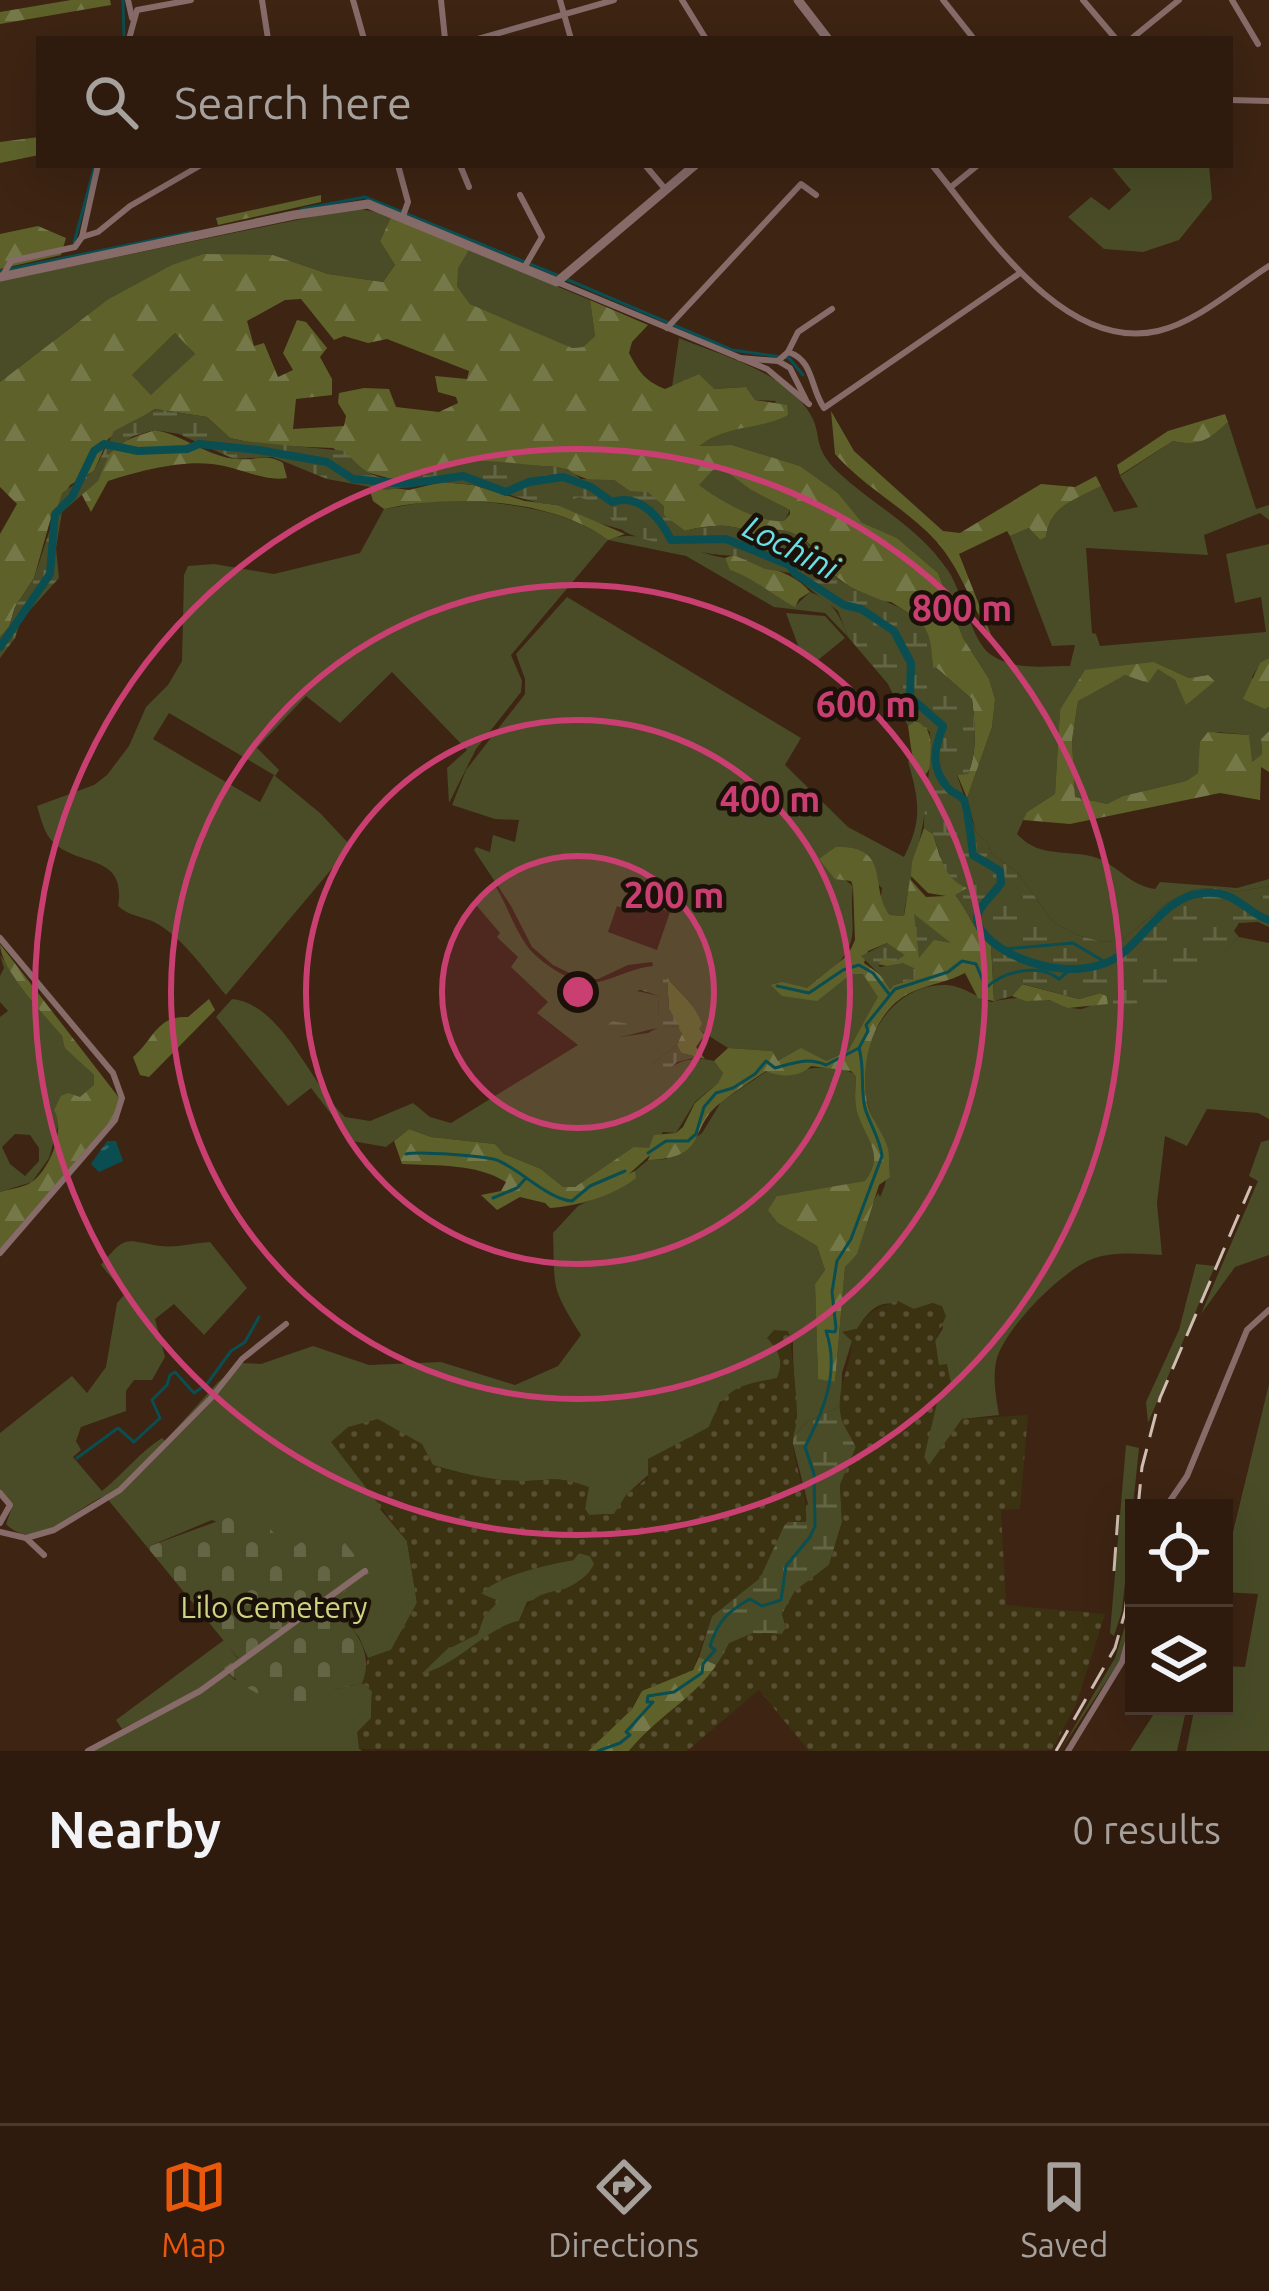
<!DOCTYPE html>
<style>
:root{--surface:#2e1b0e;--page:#362417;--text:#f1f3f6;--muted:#a7a19e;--line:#49392e;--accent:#ea580c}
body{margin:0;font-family:Ubuntu,sans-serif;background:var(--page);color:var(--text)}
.controls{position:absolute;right:36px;bottom:36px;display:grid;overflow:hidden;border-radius:0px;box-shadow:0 12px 48px #0002}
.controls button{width:108px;height:108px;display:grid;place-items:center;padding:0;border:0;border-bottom:3px solid var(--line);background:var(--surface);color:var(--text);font:60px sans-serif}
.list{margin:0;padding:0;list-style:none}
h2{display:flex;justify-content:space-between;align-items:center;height:156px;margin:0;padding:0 48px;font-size:51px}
h2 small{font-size:39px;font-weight:400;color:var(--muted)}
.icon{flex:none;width:66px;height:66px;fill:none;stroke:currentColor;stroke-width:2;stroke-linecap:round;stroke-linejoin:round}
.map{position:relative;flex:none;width:1269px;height:1751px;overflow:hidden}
.search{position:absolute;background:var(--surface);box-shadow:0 12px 48px #0002;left:36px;right:36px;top:36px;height:132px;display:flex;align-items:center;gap:30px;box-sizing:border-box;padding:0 42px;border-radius:0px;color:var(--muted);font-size:45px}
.sheet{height:372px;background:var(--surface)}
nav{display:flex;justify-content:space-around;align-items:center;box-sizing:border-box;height:168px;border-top:3px solid var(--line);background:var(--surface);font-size:33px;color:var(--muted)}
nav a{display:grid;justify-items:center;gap:6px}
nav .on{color:var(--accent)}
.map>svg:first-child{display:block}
.grass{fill:#494c27;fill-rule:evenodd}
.forest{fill:url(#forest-firs);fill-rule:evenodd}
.wetland{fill:url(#wetland-marsh)}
.sand{fill:url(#sand-dots);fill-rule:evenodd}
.cemetery{fill:url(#cemetery-stones)}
.water{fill:url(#water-ripples)}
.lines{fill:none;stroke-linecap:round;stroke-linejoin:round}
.stream{stroke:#0a4e52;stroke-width:3}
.river{stroke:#0a4e52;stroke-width:8}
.minor{stroke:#866b69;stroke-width:6}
.tertiary{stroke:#866b69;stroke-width:9}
.rail{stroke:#d0beb2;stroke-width:3;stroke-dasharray:24 12;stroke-linecap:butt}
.ring{fill:none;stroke:#ca3f72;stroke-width:6}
.labels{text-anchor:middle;stroke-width:9;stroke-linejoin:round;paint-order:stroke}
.park-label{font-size:30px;fill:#ced581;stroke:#1c1109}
.water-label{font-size:33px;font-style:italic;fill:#68e0e8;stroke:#1c1109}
.centre{fill:#ca3f72;stroke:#1c1109;stroke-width:6}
.ring-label{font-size:36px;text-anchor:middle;font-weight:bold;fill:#ca3f72;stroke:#1c1109;stroke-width:9;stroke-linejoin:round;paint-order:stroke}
</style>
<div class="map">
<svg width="1269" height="1751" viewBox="0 0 1269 1751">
<defs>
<pattern id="forest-firs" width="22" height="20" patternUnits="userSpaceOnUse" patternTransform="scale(3)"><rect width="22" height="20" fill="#5e622a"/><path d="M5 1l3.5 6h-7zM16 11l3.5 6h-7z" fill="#757848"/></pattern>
<pattern id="wetland-marsh" width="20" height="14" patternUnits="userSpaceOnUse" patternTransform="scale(3)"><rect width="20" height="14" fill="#494c27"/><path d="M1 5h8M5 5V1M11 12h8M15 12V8" fill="none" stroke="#636545"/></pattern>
<pattern id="sand-dots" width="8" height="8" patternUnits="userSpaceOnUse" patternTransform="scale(3)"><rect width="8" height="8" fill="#3b3212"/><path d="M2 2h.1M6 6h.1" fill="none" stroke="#584f33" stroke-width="1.8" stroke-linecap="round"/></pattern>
<pattern id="cemetery-stones" width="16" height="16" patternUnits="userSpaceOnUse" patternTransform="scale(3)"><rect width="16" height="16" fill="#494c27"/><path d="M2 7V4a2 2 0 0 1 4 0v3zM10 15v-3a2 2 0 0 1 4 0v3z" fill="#636545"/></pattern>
<pattern id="water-ripples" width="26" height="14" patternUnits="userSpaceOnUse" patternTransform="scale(3)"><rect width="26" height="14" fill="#0a4e52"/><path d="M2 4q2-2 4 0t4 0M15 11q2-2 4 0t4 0" fill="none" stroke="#2e676a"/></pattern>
</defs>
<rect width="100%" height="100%" fill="#3d2413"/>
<g class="grass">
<path d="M 1110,165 L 1209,165 L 1212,199 L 1179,240 L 1143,252 L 1104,249 L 1068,217 L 1091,197 L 1109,210 L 1131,190 Z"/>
<path d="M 355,208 L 392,215 L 380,241 L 395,265 L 383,282 L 328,274 L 273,255 L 107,300 L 0,382 L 0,281 Z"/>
<path d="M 469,250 L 590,300 L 595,336 L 583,347 L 571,348 L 470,304 L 457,286 L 457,268 Z"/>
<path d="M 175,333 L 195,354 L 152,396 L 132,375 Z"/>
<path d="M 679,338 C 720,355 780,370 807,409 C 825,434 809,445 839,473 C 876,507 920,528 949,572 C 962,592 972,641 990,654 C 1014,671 1043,666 1070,666 L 1075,645 L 1052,646 L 1010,536 L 1029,528 L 1040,540 L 1046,537 C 1050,505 1075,500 1101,486 L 1114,512 L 1138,507 L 1120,476 L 1173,441 C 1199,447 1209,440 1228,422 L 1256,509 L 1269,505 L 1269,520 L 1260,513 L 1204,535 L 1208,555 L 1086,548 L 1092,633 L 1096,634 L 1100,646 L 1266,632 L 1261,597 L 1235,603 L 1226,554 L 1269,544 L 1269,658 L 1260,664 L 1252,677 L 1265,709 L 1269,707 L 1269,731 L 1261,739 L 1262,754 L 1251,763 L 1249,735 L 1218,732 L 1201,742 L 1198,773 L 1186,781 L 1123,796 L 1107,804 L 1075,797 L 1072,740 L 1078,701 L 1111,681 L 1125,675 L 1137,678 L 1158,668 L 1175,680 L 1186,704 L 1207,675 L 1189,678 L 1154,662 L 1072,697 L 1060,710 L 1055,794 L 1027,812 L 1017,834 C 1041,861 1074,847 1102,860 C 1121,870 1133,886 1155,889 L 1160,882 L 1237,888 L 1269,879 L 1269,886 L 1235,892 L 1224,888 L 1195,889 L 1168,902 L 1122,940 L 1103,942 L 1077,935 L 1053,922 L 1018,873 L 992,854 L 987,842 L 976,832 L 967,798 L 992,727 L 995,699 L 989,679 L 963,638 L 938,573 L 897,538 L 862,524 L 838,493 L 800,466 L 732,445 L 697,446 L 729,429 L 763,420 L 776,401 L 755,400 L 746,387 L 713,389 L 699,374 L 672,387 Z"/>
<path d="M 722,467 L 751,490 L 790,510 L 784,522 C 761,524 716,499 698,485 L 713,470 Z"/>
<path d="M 578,496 L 597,503 L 623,530 L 581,518 L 557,505 Z"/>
<path d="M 443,499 C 497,502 564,507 608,540 C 635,526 695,553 725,558 L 731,570 L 756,579 L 795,606 L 810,592 C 833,601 840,615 848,637 L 825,613 L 774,607 L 686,556 L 608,540 L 511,655 L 522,681 L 521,692 L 476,749 L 449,803 L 447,768 L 467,750 L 392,672 L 340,723 L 306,696 L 257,748 L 279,770 L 275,776 L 320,813 L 351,846 L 226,995 C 205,971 183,937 154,922 C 141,916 129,916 118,906 C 127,854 80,867 54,843 C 44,834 41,819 37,806 L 94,785 L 107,775 L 129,746 L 146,707 L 168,685 L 182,661 L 184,575 L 188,566 L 214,564 L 274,574 L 360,553 L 384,509 ZM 169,713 L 274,775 L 260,802 L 153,739 Z"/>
<path d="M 567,597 L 801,738 L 785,765 L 848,827 L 904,857 C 923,819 919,801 908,761 L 914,759 C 916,765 922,769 925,774 C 936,791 906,890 904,916 L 890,915 L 880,903 L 882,888 L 836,848 L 820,860 L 853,886 C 848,924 864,941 831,970 C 823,977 817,983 807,988 L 772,985 L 825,992 L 851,974 L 863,973 L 879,997 L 848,1051 L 826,1061 L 778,1061 L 771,1051 L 728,1048 L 698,1029 C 697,1003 683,996 667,978 L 637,991 L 659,996 L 658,1017 L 620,1037 L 648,1033 L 659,1027 L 680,1027 L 682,1035 L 677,1045 L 653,1063 L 654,1084 C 670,1063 688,1055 714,1061 L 723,1073 L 718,1083 L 695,1102 L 676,1133 L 663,1132 L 650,1148 L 622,1156 L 575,1187 L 563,1187 L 541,1169 L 504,1154 L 495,1144 L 431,1137 L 409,1129 L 386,1147 L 352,1141 L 311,1088 L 288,1106 L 216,1017 L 232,999 C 283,1004 310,1084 345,1117 L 370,1121 L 413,1103 L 430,1117 L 451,1123 L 578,1045 L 537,1013 L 548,1002 L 511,967 L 518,957 L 497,937 L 500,933 L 476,905 L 496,887 C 507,905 514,928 527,946 C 538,961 570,983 590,983 C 606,983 631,968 653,966 L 652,962 L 628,965 L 598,979 L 582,979 L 553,965 L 532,947 L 511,906 L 474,850 L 476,847 L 490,852 L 493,835 L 515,842 L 519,820 L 495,819 L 452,805 L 466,770 L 525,694 L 525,679 L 516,654 ZM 640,901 L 670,912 L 657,950 L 608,932 L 617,906 L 635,913 Z"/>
<path d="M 786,613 L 825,616 L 845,638 L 818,660 L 799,648 Z"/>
<path d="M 1239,937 L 1269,943 L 1269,1119 L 1258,1113 L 1207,1109 L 1187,1146 L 1165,1136 L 1157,1203 L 1162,1255 C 1140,1254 1116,1251 1095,1258 C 1064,1268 1007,1326 997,1358 C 992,1377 996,1397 999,1415 L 962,1419 L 929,1466 L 924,1457 C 933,1411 944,1390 935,1341 L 943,1328 L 933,1303 L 914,1309 C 886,1299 874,1301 857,1329 L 843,1332 L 852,1341 L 842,1373 L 841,1406 L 806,1422 L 792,1440 C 800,1408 792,1375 793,1342 L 778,1349 L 782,1367 L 777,1378 L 720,1402 L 709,1427 L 685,1442 L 627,1494 L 614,1514 L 589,1515 L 585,1509 L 588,1487 C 554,1475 554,1481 520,1481 C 490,1481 461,1473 432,1465 L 380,1509 L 407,1541 L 417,1603 L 391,1650 L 368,1658 L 359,1637 L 291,1551 L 212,1520 L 147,1547 L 105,1496 C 76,1506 37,1556 6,1524 L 12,1507 L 0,1490 L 0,1433 L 72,1376 L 87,1393 L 106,1367 L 117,1303 L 125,1294 L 101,1265 C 127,1233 126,1241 160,1246 C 175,1248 194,1243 210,1242 L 247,1288 L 204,1335 L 174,1304 L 155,1319 L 165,1357 L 152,1380 L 134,1380 L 126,1391 L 126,1411 L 81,1427 L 76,1441 L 81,1450 L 73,1457 L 102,1491 C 124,1473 139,1453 162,1438 L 165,1441 L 218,1382 L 243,1363 L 261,1364 L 313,1346 L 369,1365 L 441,1362 L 515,1385 L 558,1366 L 581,1335 C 550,1286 555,1289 553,1233 L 578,1206 L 635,1178 L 635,1171 L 648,1160 L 666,1159 L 702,1133 L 721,1102 L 767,1071 C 798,1074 830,1059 856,1075 C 856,1085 854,1097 856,1106 C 861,1135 888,1153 866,1181 L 777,1196 L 778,1223 L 817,1246 L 825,1270 L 815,1284 L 818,1378 L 835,1382 L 845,1267 C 864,1244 864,1218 878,1193 L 880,1197 C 901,1153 871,1133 865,1090 C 857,1042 894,982 947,985 C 963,986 976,997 991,1002 C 1009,997 1034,996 1052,1001 C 1063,1004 1069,1009 1082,1009 L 1214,960 Z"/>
<path d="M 0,955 L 62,1036 L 66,1048 L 94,1075 L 94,1086 L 60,1119 L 49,1158 L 32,1182 L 0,1192 L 0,1017 L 8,1011 L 0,1002 L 0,976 L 4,968 ZM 15,1134 L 30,1135 L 39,1148 L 39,1161 L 25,1176 L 10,1164 L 2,1147 Z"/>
<path d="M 1269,1140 L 1269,1255 L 1235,1267 L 1201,1314 L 1258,1181 L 1249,1176 L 1261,1142 Z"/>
<path d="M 1196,1264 L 1215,1266 L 1148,1423 L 1146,1402 L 1179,1330 Z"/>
<path d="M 1269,1384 L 1269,1751 L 1186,1751 L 1195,1706 L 1224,1706 L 1224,1666 L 1245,1667 L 1258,1594 L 1224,1592 L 1224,1569 Z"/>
<path d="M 1126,1445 L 1139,1448 L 1122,1611 L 1114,1636 L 1110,1633 Z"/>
<path d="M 579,1553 L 590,1556 L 595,1564 C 581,1588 552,1594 527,1602 L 519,1621 C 500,1625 494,1634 479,1645 C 461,1658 440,1669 419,1676 L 446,1650 L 478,1633 L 484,1616 L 498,1601 L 480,1593 C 503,1573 542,1566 573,1560 Z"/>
<path d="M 1134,1557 L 1134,1608 L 1119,1662 L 1060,1751 L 1115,1658 L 1126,1623 Z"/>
<path d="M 224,1640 L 238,1659 L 197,1690 L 122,1729 L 116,1720 Z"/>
<path d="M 229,1674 L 235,1680 L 334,1690 L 362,1683 L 372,1691 L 371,1718 L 359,1748 L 362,1751 L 92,1751 Z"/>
<path d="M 1159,1706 L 1187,1706 L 1177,1751 L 1130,1751 Z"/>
</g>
<g class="forest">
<path d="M 71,0 L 110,0 L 111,5 L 0,24 L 0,12 Z"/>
<path d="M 39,137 L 39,155 L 0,163 L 0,142 Z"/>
<path d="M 321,195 L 321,202 L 218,225 L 216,218 Z"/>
<path d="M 392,215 L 469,250 L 458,268 L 457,286 L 470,304 L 572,348 L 583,347 L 595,336 L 590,300 L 648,325 L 632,342 L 629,353 C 639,372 645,381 665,389 L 699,374 L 714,389 L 746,387 L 755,400 L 787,405 L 788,415 C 761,430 730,423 699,446 L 732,445 L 800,466 L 838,493 L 862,523 L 897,538 L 938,573 L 963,638 L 989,679 L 995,699 L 992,727 L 967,798 L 957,774 L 968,774 C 978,749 975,725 972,699 L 933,665 L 915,617 L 891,602 L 872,600 L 857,592 L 831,573 L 823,557 L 806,541 L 772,529 L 754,535 C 733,522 708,525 685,531 L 614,480 L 594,482 L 557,467 L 455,461 L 392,479 L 362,471 L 333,448 L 261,445 L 230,438 L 207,417 L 155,409 L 108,439 L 94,471 L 70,485 L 50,521 L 34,578 L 15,607 L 9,627 L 0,637 L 0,534 L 17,504 L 0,487 L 0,382 L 107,300 L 172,265 L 204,254 L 273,255 L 328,274 L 383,282 L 395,265 L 380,241 ZM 301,299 L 334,340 L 344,336 L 368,343 L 387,339 L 469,371 L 467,379 L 435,376 L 438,392 L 456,397 L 458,403 L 439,412 L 396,407 L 389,389 L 364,388 L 339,393 L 338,403 L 346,416 L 344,426 L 293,429 L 296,399 L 332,395 L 332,379 L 320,357 L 327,348 L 306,322 L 297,320 L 283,353 L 293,370 L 278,377 L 264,343 L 254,346 L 247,321 L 285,300 ZM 175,333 L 195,354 L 151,395 L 132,375 ZM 722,468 L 751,490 L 790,510 L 790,514 L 784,521 C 761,524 716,499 699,485 L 713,470 Z"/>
<path d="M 38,226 L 66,238 L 61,255 L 0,269 L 0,234 Z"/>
<path d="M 831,411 L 854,451 L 943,531 L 960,533 L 1041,484 L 1075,487 L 1096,476 L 1101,486 C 1075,500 1050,505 1046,537 L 1040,540 L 1029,528 L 1010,536 L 1007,531 L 959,554 L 993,640 C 972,608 962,570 936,541 C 906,508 865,488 835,454 Z"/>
<path d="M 1225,414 L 1228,422 C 1209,440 1199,447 1173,441 L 1120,475 L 1117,465 L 1168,431 Z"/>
<path d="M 155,430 C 183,435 208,457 237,459 C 254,461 267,453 283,463 L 287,478 C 262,482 237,466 212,464 C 181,460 138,471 108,481 L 91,512 L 81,493 C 103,479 97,470 110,453 C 121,440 140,435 155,430 Z"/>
<path d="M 442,482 L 473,485 L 525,501 L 557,505 L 625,534 L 608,540 C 553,498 449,494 384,509 L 373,501 L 370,491 L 376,486 L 409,490 Z"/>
<path d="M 734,555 C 760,567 793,570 810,592 L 799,599 L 795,607 C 772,595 756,579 730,570 L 725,558 Z"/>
<path d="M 1269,658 L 1269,707 L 1265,709 L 1243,699 L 1260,663 Z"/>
<path d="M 1154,662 L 1189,678 L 1208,675 L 1215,681 L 1186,705 L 1175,680 L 1158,669 L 1148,683 L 1125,675 L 1078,701 L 1072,740 L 1075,797 L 1107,804 L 1123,796 L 1186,781 L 1198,773 L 1200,742 L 1208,732 L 1249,735 L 1252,762 L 1262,754 L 1261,739 L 1269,731 L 1269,772 L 1261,767 L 1260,800 L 1220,793 L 1070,824 L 1023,820 L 1027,812 L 1055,794 L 1060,710 L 1085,670 Z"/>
<path d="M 912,721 L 923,723 C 933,735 936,762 926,774 C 910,766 911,743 908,726 Z"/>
<path d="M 924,828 L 933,834 L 940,857 L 968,888 L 956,896 C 969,912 974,933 991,944 L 994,1001 L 978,998 L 965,973 C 948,982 930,984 912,992 C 872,1010 858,1067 868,1106 C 872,1121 884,1134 888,1149 C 890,1158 888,1168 890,1177 L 879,1185 L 857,1254 L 845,1267 L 835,1382 L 818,1379 L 815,1284 L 825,1270 L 817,1246 L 778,1223 L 768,1210 L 777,1196 L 865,1181 C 888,1153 861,1135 856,1107 C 854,1097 856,1085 856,1076 L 851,1071 L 811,1066 C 799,1077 782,1078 766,1071 C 751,1081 733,1093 719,1104 C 688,1129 709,1158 648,1160 L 650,1155 L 629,1174 L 635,1171 L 636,1178 C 613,1196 578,1206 550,1208 L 545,1203 L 520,1197 L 497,1210 L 481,1195 L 501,1191 L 506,1182 C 475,1163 437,1166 402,1164 L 394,1141 L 409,1129 L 431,1137 L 495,1144 L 504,1154 L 541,1169 L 563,1187 L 575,1187 L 634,1147 L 649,1148 L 654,1135 L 676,1133 L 683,1127 L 695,1103 L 718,1083 L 723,1073 L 714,1061 L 728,1048 L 772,1051 L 778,1061 L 801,1048 L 826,1061 L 848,1051 L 878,997 L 863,974 L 851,974 L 817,1001 L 782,996 L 771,985 L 782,982 L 807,988 L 848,955 L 855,940 L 853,886 L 851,881 L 835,879 L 819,859 L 836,847 C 893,846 868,888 890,915 L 904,916 L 910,879 L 926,897 L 946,896 L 928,893 L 911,876 L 912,862 ZM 887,943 L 883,959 L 877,964 L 892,967 L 914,979 L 894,985 L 864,963 L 868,951 Z"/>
<path d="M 0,944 L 120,1099 L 113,1118 L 0,1249 L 0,1192 C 9,1189 22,1188 30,1183 C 50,1171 66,1128 54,1110 L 61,1096 L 68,1093 L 80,1097 L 94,1085 L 94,1075 L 65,1048 L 62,1036 C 45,1015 0,969 0,944 Z"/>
<path d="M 667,978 C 681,994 694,1003 702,1024 L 699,1029 L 708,1038 L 703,1037 L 696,1047 L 705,1059 L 681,1053 L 677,1045 L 682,1034 L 669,1009 Z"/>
<path d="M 1022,984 L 1079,999 L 1100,993 L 1107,996 L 1108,1004 L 1068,1008 L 1049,1000 L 1026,1001 L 1012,996 Z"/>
<path d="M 209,999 L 215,1010 L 149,1077 L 140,1075 L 133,1057 C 154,1039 157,1015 188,1017 Z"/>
<path d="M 699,1657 L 719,1666 C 692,1699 656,1719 629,1751 L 588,1751 L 632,1709 L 641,1691 L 693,1670 Z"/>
</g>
<g class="wetland">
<path d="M 156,409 L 207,417 L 230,438 L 244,441 L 345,451 C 388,501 403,469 454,462 C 483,457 527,466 557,467 L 568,469 L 581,479 L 614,480 L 630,491 L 648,492 L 664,506 L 664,515 L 685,531 C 708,525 733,522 754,535 C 767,531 778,527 791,532 C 814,542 816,558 830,572 C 857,598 895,598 919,621 C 932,633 931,648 933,665 L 972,699 C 975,725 978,749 968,774 L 957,775 L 976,832 L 987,842 L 992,854 L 1018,873 L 1053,922 L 1077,935 L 1103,942 L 1122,940 L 1168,902 L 1195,889 L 1224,888 L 1235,892 L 1269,886 L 1269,927 L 1258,922 L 1239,923 L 1234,931 L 1239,937 C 1193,979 1177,1008 1108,1004 L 1107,996 L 1100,993 L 1079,999 L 1023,984 L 1012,996 L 994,1001 L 991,945 C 974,934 969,911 955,895 L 967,888 C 943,879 941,856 933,834 L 924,828 C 924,793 933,766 930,732 L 917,721 L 908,726 L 888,684 L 848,637 L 838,611 L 790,573 L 765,569 L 734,555 C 723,559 633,539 624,531 C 607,517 601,504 579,497 L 557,505 L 539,503 L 473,485 L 443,482 L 387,490 L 327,479 L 273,457 L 234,459 L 179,434 L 155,430 L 133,436 L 110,453 L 98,481 L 62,512 L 56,548 L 59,578 L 21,620 L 15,638 L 0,658 L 0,637 L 9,627 L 15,607 L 34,578 L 62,493 L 94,471 L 114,431 Z"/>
<path d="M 914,914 L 951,943 L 934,940 L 919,958 Z"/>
<path d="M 887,943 L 905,955 L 896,961 L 883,959 L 878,964 L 880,967 L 903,963 L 916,969 L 914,979 L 894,985 L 890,990 L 882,977 L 861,956 Z"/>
<path d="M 667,978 L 669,1009 L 680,1027 C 659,1025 640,1033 620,1037 L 606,1027 L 612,1021 L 629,1024 L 636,1019 L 658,1017 L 659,996 L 632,987 L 648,979 Z"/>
<path d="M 677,1045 L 681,1053 L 697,1057 L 677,1062 L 654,1084 L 650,1082 L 653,1063 Z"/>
<path d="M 841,1406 L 842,1421 L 856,1447 L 840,1485 L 842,1522 L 829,1565 L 795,1591 L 782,1614 L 786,1628 L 782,1634 L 763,1633 L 729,1644 L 719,1666 L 699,1657 L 712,1616 L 760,1578 L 782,1527 L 808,1504 L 792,1440 L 806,1422 Z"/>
</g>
<g class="sand">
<path d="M 898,1301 L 914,1309 L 933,1303 L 942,1306 L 946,1316 L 935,1341 L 939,1365 L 947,1364 L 951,1383 L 939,1395 L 924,1457 L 929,1465 L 962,1419 L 1028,1415 L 1020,1509 L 1001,1510 L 1006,1605 L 1105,1614 L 1076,1705 L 1052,1750 L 809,1751 L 759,1690 L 687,1751 L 629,1751 C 663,1709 705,1695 729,1643 L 753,1633 L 782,1634 L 786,1627 L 782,1614 L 795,1591 L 829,1565 L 842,1522 L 840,1485 L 856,1447 C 853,1438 845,1429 842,1420 C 833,1394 852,1365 852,1341 L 842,1332 L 857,1329 C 869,1310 878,1307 898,1301 Z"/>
<path d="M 774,1330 L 788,1331 C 791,1338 798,1408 797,1417 C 797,1427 792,1435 793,1446 C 796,1472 808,1495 806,1522 L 786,1522 L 760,1578 L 712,1616 L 693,1670 L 642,1691 L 632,1709 L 588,1751 L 359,1749 L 357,1732 L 371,1718 L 372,1691 L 362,1683 L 368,1658 L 391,1650 L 417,1603 L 407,1541 L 331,1442 L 348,1427 L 378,1419 L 422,1444 L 433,1465 C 462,1473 490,1481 521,1481 C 554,1481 554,1475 589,1487 L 585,1509 L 589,1515 L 614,1514 L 627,1494 L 648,1478 L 648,1459 L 709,1427 C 726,1386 737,1386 777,1378 C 784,1361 779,1351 767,1338 ZM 579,1553 L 590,1556 L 594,1564 C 571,1607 538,1574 519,1621 C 485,1628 459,1665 421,1674 L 446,1650 L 478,1634 L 484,1616 L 499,1601 L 481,1594 C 499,1575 546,1565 573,1560 Z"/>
</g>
<path class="cemetery" d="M 251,1509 L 290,1550 L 315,1532 L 344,1542 L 369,1573 L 331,1602 C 351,1627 376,1650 362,1683 L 334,1690 L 332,1709 C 293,1710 252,1699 224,1668 L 238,1658 L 147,1547 Z"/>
<path class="water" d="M 107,1141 L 116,1141 L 123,1161 L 99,1172 L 91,1164 Z"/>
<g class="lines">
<g class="stream">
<path d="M 123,0 L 124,39"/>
<path d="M 302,209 L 365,197 L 557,275"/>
<path d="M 74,243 L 95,165"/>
<path d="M 0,271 L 192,232"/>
<path d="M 566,279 L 732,350 L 789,358 L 803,375"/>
<path d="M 1003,949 L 1073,943 L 1105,962"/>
<path d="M 777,986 L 809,993 L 843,970 L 859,965 L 873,973 L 889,994"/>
<path d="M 648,1153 L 666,1141 L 688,1141 L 696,1134 L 704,1107 L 716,1093 L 733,1088 L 755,1074 L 766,1061 L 775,1068 C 794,1063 807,1057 826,1065 L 859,1048"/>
<path d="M 406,1154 C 417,1151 490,1156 499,1161 C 520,1170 550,1200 572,1201 L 590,1186 L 625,1171"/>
<path d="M 493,1198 L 517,1188 L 526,1178"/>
<path d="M 77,1458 L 118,1428 L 134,1442 L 160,1418 L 152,1400 L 167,1385 L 170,1375 L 175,1372 L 194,1393 L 207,1384 L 231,1351 L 245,1342 L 259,1317"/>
<path d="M 598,1751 L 620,1743 L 630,1735 L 626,1732 L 653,1702 L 647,1702 L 648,1696 L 674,1692 L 702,1673 L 703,1664 L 715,1650 L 710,1646 C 718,1621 728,1611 750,1599 L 762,1606 L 781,1600 L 786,1566 L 810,1537 L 815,1526 L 814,1474 L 805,1447 C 824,1410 840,1371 826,1331 L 835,1332 L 836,1328 L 832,1292 L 837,1261 L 851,1239 L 882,1156 C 880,1138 870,1125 865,1108 C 860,1087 865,1068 859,1048 L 868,1031 L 866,1025 L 895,989 L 948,972 L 962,961 L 976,964 L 986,988 C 1003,971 1039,963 1059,979 L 1073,967"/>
</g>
<path class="river" d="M 0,647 L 50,574 L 55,514 L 72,497 L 94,451 L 104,444 L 138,451 L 187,449 L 199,444 L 258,450 L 327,462 L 353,479 L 406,484 L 463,476 L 506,492 L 529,482 L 563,477 L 591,487 L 612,502 C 639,493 660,517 671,540 L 726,539 L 789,565 L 796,574 L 844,605 L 861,609 L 894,631 L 911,663 L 910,697 L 943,726 C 934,750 930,767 948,788 C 952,793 959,794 963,799 C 967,802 972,846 973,855 L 1000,871 L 1001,883 C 989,902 964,913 986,936 C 1016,967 1086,983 1123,953 C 1148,933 1167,896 1203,893 C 1238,890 1245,913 1269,920"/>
<g class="minor">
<path d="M 128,0 L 132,18"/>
<path d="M 262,0 L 268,39"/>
<path d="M 353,0 L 364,39"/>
<path d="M 441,0 L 445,39"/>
<path d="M 560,0 L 571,39"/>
<path d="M 682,0 L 706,39"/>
<path d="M 943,0 L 974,39"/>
<path d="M 1083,0 L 1116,39"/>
<path d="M 1232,0 L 1258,44"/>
<path d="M 129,39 L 137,10 L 191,0"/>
<path d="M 478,39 L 614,0"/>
<path d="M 1131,39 L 1179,0"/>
<path d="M 1230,100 L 1269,101"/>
<path d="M 398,165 L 408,202 L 403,216"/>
<path d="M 460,165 L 469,187"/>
<path d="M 645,165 L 666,190"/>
<path d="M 932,165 C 983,227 1062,353 1158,331 C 1197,322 1236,287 1269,266"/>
<path d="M 951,187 L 978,165"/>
<path d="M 520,195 L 542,237 L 524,268"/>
<path d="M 82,237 L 98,165"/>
<path d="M 2,277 L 11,261 L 75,247 L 82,237 L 98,232 L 130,206 L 201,165"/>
<path d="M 557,282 L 767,369 L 809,404"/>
<path d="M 667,328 L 801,184 L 816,195"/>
<path d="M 788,352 L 798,332 L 832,309"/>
<path d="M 740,358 L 778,361 L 788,352 C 814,360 810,388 824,408 L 1020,273"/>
<path d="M 778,361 L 790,368 L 806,400"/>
<path d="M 0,938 L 113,1073 L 122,1098 L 115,1120 L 0,1253"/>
<path d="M 0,1493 L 10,1505 L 0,1523"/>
<path d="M 1165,1508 L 1187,1476 L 1247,1330 L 1269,1310"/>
<path d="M 0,1532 L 26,1538 L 44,1555"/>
<path d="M 26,1538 L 54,1530 L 120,1490 L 211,1398 L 242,1359 L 286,1324"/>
<path d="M 88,1751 L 200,1691 L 365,1571"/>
<path d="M 1068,1751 L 1122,1662 L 1134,1619"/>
</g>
<g class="tertiary">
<path d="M 798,0 L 828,39"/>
<path d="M 0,277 L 294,215 L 368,204 L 557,282 L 695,165"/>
</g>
<g class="rail">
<path d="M 1138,1508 L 1142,1467 L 1160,1398 L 1251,1186"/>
<path d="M 1114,1571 L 1118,1515"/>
<path d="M 1056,1751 L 1115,1648 L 1125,1612 L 1134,1543"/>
</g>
</g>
<circle cx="578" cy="992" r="136" fill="#ca3f72" fill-opacity=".12"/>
<g class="ring">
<circle cx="578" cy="992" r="136"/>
<circle cx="578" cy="992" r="272"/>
<circle cx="578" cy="992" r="407"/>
<circle cx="578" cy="992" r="543"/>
</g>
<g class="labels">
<g class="park-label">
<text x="274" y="1618">Lilo Cemetery</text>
</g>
<g class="water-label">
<text transform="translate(791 547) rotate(27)" y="12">Lochini</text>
</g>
</g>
<circle cx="578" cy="992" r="18" class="centre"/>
<g class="ring-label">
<text x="962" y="621">800 m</text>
<text x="866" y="717">600 m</text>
<text x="770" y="812">400 m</text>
<text x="674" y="908">200 m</text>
</g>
</svg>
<div class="controls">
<button><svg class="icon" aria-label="locate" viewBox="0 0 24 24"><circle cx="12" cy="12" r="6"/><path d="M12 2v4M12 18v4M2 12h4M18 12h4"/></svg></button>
<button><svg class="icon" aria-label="layers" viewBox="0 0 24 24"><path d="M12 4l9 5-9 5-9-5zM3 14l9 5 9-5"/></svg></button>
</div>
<div class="search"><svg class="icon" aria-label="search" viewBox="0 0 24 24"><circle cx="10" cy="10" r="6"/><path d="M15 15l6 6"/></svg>Search here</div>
</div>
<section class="sheet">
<h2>Nearby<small>0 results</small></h2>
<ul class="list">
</ul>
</section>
<nav>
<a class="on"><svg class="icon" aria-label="map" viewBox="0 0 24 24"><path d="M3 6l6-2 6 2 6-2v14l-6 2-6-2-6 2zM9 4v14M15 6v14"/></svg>Map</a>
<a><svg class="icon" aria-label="directions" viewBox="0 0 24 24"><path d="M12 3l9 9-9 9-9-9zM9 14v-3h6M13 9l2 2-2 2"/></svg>Directions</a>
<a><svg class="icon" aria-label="saved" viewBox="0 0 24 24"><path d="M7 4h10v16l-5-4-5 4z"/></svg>Saved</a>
</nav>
